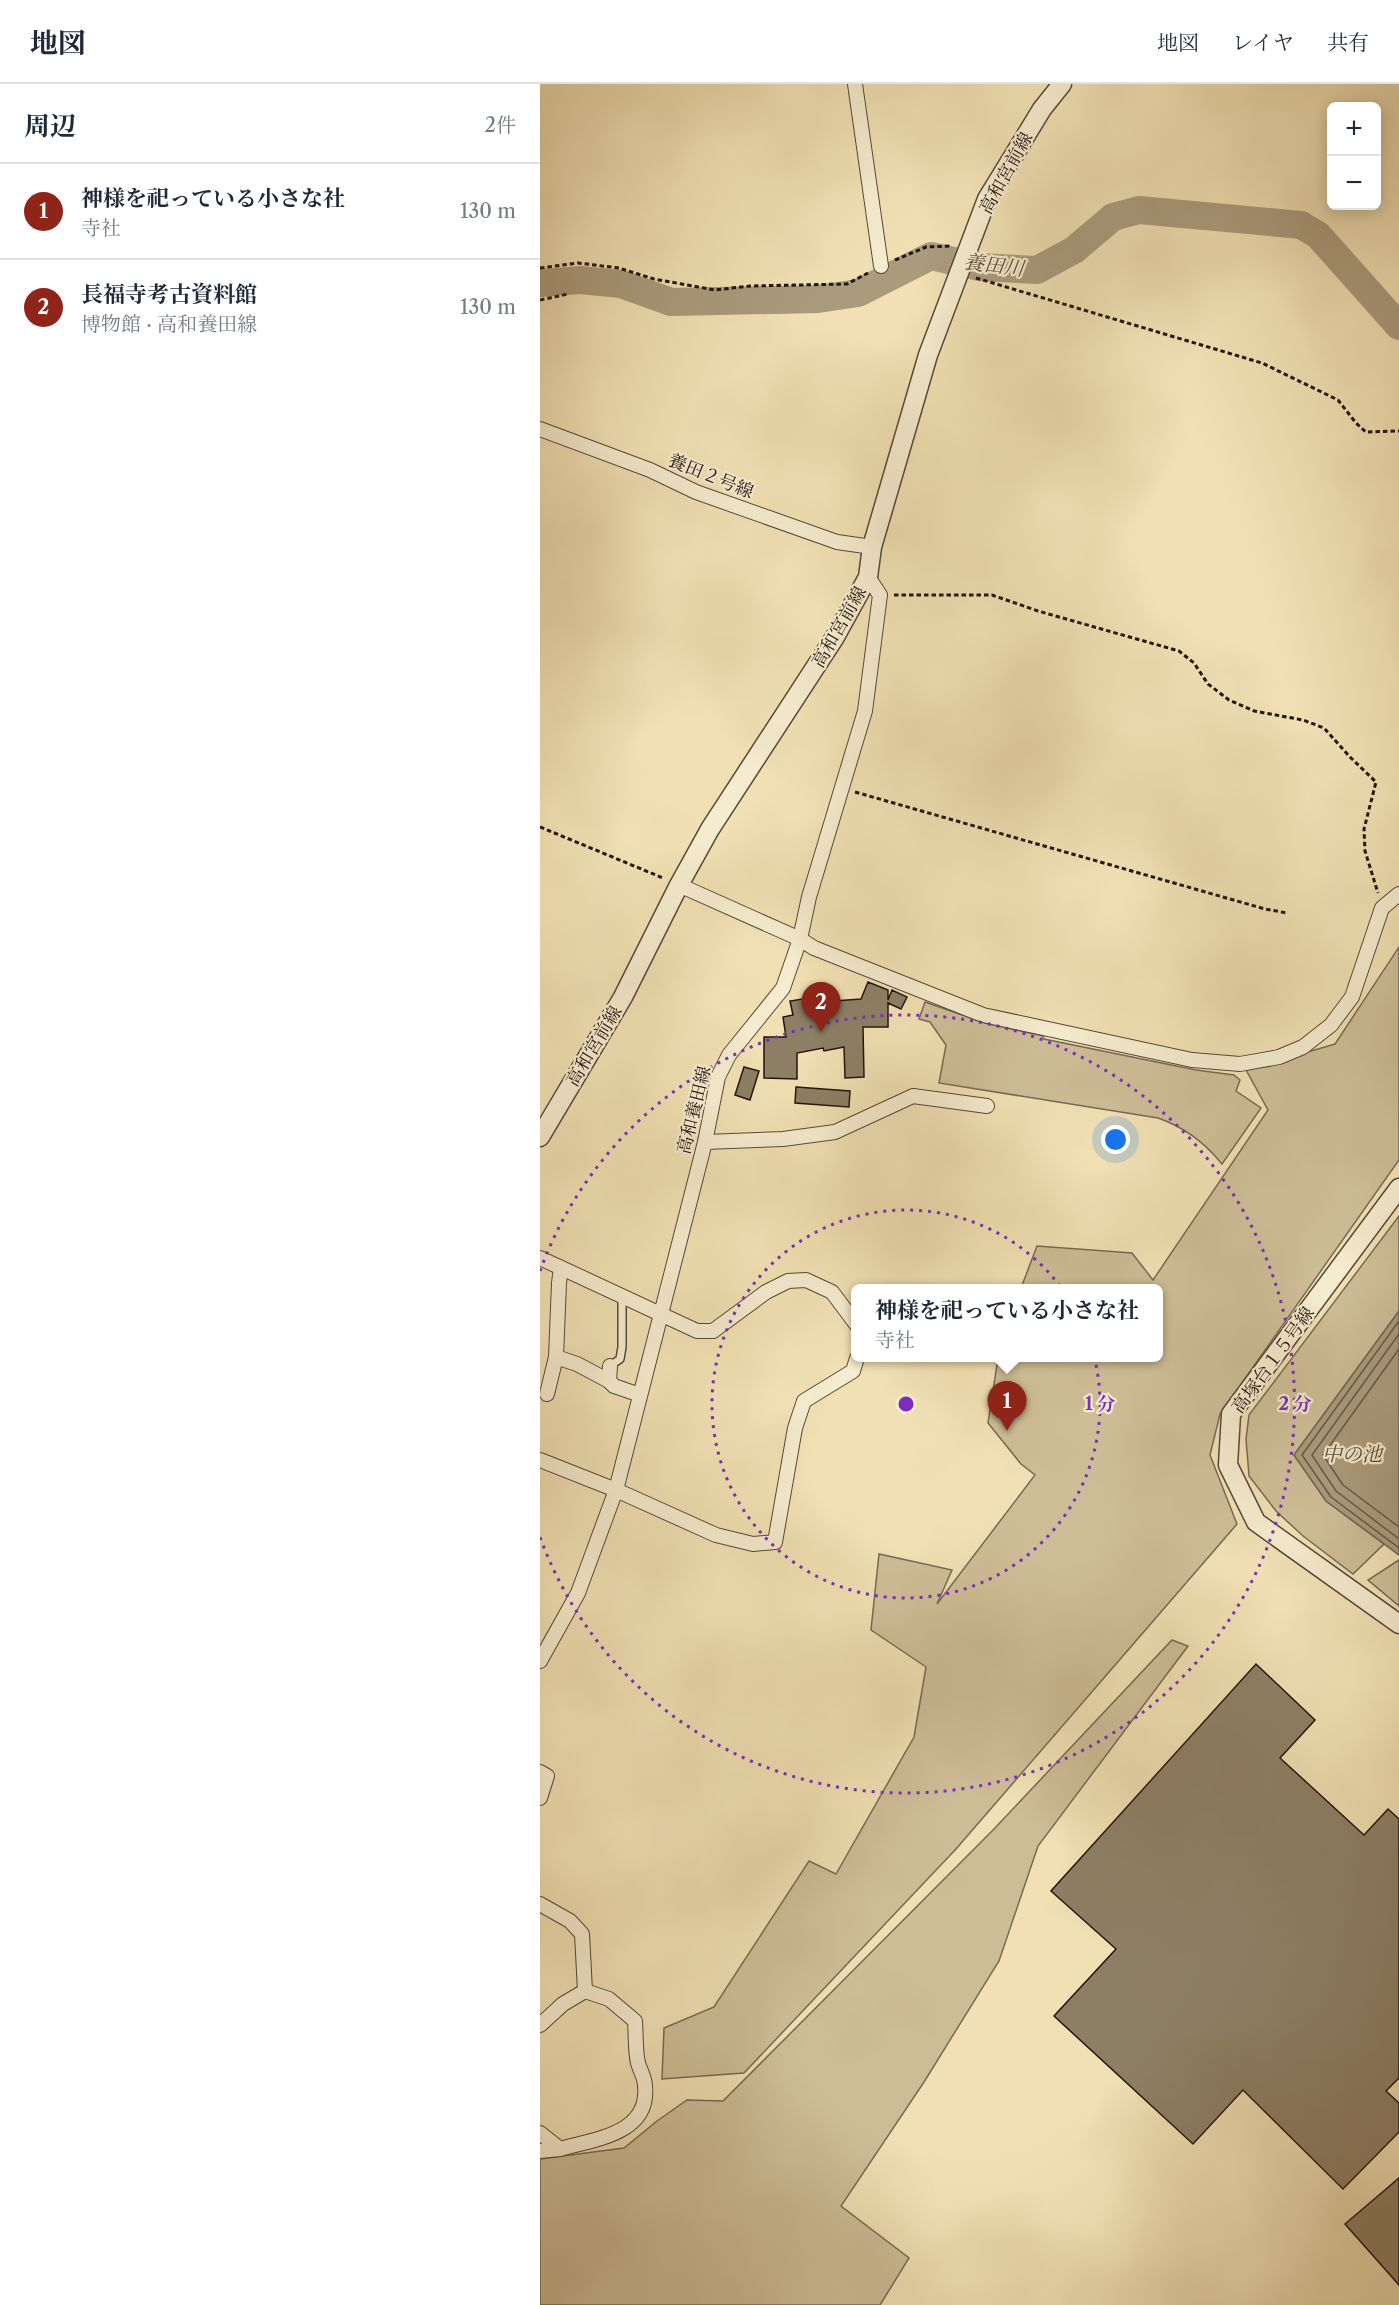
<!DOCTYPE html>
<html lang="ja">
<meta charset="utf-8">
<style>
:root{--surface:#fff;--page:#f2f2f3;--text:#1f2937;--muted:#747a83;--line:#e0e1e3;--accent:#8f2418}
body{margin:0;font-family:"Libre Caslon Text","Noto Serif JP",serif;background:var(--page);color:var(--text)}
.controls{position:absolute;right:18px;top:18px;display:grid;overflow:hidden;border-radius:9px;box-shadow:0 3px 15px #0003}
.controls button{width:54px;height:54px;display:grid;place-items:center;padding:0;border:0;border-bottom:2px solid var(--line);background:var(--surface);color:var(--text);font:30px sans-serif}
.you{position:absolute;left:576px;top:1056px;width:21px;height:21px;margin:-15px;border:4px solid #fff;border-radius:50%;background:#1a73e8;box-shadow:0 0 0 9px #1a73e833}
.badge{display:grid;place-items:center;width:39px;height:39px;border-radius:50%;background:var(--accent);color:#fff;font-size:20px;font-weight:700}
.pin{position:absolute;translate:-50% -50px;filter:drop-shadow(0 2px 3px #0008)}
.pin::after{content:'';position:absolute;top:32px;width:21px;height:18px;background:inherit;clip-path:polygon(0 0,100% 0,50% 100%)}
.popup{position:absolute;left:311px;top:1200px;width:312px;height:78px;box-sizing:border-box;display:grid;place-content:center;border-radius:9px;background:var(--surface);filter:drop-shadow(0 2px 4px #0005);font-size:20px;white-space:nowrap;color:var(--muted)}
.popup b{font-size:22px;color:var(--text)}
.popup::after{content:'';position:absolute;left:50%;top:100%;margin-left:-12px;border:12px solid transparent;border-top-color:var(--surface)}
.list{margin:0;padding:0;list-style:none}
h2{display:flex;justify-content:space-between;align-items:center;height:78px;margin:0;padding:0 24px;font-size:26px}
h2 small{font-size:20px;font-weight:400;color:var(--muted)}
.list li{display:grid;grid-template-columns:39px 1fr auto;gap:18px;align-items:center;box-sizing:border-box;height:96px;padding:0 24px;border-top:2px solid var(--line)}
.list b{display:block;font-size:22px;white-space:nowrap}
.list p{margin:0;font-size:20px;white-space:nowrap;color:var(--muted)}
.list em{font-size:20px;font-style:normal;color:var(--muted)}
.map{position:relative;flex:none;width:859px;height:2221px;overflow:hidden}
header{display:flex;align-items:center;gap:36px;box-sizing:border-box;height:84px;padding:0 30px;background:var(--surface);border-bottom:2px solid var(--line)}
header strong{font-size:28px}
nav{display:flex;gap:33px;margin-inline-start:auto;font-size:21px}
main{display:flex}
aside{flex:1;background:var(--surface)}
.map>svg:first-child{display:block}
.green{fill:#cdbd97;stroke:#786954;stroke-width:1.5}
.water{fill:#aa9b7c;stroke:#746551;stroke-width:1.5}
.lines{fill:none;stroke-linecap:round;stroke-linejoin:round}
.shore{stroke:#665846;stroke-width:1.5}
.river{stroke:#aa9b7c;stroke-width:28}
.building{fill:#8d7f65;stroke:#221510;stroke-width:1.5}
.service-casing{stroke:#564839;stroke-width:10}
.minor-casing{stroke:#564839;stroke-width:16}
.tertiary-casing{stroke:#564839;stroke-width:21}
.path{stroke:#221510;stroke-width:3;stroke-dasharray:4.5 3;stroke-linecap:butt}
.service{stroke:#f5ebce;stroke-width:7}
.minor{stroke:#f5ebce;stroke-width:14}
.tertiary{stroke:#f5ebce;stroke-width:18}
.ring{fill:none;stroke:#7b2cbf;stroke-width:3;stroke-dasharray:3 6}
.labels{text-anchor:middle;stroke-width:4.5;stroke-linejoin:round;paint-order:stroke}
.street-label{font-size:18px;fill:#221510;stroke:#f5ebce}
.water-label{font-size:20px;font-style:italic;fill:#584b3b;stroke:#f5ebce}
.centre{fill:#7b2cbf;stroke:#f5ebce;stroke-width:3}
.ring-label{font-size:18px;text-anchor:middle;font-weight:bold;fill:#7b2cbf;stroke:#f5ebce;stroke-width:4.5;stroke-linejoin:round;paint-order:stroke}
</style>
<header>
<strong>地図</strong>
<nav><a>地図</a><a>レイヤ</a><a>共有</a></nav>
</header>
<main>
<aside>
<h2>周辺<small>2件</small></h2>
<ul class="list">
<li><span class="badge">1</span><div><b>神様を祀っている小さな社</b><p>寺社</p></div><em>130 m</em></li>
<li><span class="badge">2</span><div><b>長福寺考古資料館</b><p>博物館 · 高和養田線</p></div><em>130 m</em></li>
</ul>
</aside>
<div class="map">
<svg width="859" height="2221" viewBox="0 0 859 2221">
<rect width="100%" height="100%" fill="#f0e0b3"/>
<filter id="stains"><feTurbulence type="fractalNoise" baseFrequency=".00333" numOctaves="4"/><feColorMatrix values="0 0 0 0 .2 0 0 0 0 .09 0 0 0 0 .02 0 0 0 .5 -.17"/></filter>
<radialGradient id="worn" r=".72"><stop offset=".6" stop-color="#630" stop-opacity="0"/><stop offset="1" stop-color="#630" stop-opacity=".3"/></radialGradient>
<g class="green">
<path d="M 859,863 L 859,1076 L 680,1330 L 670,1371 L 697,1440 L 416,1765 L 204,1989 L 122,1995 L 124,1944 L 174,1923 L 269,1777 L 296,1790 L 374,1653 L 386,1583 L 331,1546 L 339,1470 L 412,1486 L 397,1520 L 495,1391 L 481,1380 L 448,1339 L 458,1274 L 618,1274 L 618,1204 L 481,1204 L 497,1162 L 592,1169 L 613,1196 L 728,1026 L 706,986 L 795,960 Z"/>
<path d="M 385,918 L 445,939 L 503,952 L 504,955 L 656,986 L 694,991 L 700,996 L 696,1007 L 721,1024 L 682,1080 C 665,1059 644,1043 618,1034 L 399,999 L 406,961 L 390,938 L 379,935 Z"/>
<path d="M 859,1132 L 859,1227 L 754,1371 L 786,1417 L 844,1460 L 813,1490 L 763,1452 L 736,1427 L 709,1392 L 706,1355 L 709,1331 Z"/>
<path d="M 859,1476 L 859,1522 L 828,1496 Z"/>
<path d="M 632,1556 L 648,1562 L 498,1762 L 459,1877 L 384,1998 L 301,2122 L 369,2174 L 340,2221 L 0,2221 L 0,2075 L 84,2064 L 117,2037 L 147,2016 L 183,2017 L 454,1745 Z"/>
</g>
<path class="water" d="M 859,1227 L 859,1471 L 786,1417 L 754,1371 Z"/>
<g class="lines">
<g class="shore">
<path d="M 859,1237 L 762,1371 L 791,1413 L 859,1464"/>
<path d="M 859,1250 L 772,1371 L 796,1407 L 859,1455"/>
<path d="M 859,1265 L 783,1371 L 803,1401 L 859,1443"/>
</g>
<path class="river" d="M 0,199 L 40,196 L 81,200 L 131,218 L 278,215 L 318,209 L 391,172 L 440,183 L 497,186 L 534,166 L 573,133 L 599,126 L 761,141 L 778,151 L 859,242"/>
</g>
<g class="building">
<path d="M 328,898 L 348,906 L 348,916 L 352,906 L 367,913 L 361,925 L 348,919 L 348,943 L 323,943 L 324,993 L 305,994 L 304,963 L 284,967 L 283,964 L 257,969 L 257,995 L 224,994 L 224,953 L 246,953 L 243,933 L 253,931 L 250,917 L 293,910 L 294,917 L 321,915 Z"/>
<path d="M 204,983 L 219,987 L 210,1016 L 195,1011 Z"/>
<path d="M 256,1003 L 310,1007 L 309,1023 L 255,1019 Z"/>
<path d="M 716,1580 L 775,1636 L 740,1674 L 824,1751 L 848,1725 L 859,1735 L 859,1994 L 846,2007 L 859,2019 L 859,2048 L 803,2105 L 703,2006 L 653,2060 L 514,1932 L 576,1865 L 511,1807 Z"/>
<path d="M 859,2094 L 859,2201 L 805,2140 Z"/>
</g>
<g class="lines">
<defs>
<path id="service" d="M 70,1282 L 80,1275 L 82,1263 L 82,1211"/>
<g id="minor">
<path d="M 315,0 L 341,182"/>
<path d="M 0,345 L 110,386 L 156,408 L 297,458 L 332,463"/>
<path d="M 139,801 L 260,855 L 274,864 L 443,931 L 652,976 L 700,980 L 739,973 L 763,963 L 791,941 L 812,913 L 842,824 L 859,810"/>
<path d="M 165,1058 L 243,1055 L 295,1048 L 373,1012 L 447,1022"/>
<path d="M 0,1174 L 157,1247 L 173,1247 L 226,1208 L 248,1197 L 266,1196 L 292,1208 L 316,1240"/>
<path d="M 16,1273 L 19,1199 L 21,1184"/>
<path d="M 69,1297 L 74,1302 L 100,1311"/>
<path d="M 7,1310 L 16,1273 L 37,1280 L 69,1297 L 70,1282"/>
<path d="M 0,1376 L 76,1406 L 176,1451 L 213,1460 L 235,1458 L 255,1344 L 264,1317 L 313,1287 L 317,1274"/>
<path d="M 0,1577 L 38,1509 L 76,1406 L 165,1058 L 178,993 L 189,971 L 243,904 L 260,855 L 269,813 L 325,627 L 340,511 L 328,493"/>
<path d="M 0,1688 L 7,1692 L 0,1714"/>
<path d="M 0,1820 L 30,1837 L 42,1850 L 45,1907"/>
<path d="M 0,1941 L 23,1920 L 45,1907 L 69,1915 L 95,1937 C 96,1950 95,1966 98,1979 C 100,1986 105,1994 105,2002 C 110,2050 55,2055 20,2065 L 0,2049"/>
<path d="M 0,2067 L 20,2065"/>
</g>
<g id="tertiary">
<path d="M 0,1053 L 83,913 L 139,801 L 170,745 L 295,553 L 328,493 L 332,463 L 388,271 L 447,115 L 502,25 L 522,0"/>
<path d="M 859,1104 L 691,1330 L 688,1381 L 716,1438 L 859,1540"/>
</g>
</defs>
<use href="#service" class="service-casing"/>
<use href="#minor" class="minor-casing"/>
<use href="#tertiary" class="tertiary-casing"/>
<g class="path">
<path d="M 355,176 L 386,163 L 412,162"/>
<path d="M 0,184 L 38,179 L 79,184 L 114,195 L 175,206 L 210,202 L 307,200 L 328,189"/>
<path d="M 436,194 L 722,279 L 798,316 L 816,339 L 826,348 L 859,347"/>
<path d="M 0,216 L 28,210"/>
<path d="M 354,511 L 452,511 L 498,527 L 639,567 L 654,579 L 668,600 L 689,616 L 714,627 L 763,636 L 784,644 L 810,673 L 836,698 L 824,745 L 825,767 L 838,809"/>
<path d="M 315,708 L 725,825 L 747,829"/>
<path d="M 0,743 L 123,794"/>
</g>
<use href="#service" class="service"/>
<use href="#minor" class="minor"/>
<use href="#tertiary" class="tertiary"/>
</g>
<g class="ring">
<circle cx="366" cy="1320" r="194"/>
<path d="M0 1187A389 389 0 1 1 0 1453"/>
</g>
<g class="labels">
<g class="street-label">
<text transform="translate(466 89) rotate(-61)" y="6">高和宮前線</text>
<text transform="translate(171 392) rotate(22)" y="6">養田２号線</text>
<text transform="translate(299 543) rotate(-60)" y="6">高和宮前線</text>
<text transform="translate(54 962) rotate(-59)" y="6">高和宮前線</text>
<text transform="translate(154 1026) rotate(-76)" y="6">高和養田線</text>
<text transform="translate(733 1276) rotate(-54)" y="6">高塚台１５号線</text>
</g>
<g class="water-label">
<text transform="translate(454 181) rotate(7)" y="7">養田川</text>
<text x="812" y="1377">中の池</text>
</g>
</g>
<circle cx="366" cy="1320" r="9" class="centre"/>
<g class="ring-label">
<text x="560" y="1326">1 分</text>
<text x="755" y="1326">2 分</text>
</g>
<rect width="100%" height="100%" filter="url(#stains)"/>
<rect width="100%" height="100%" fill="url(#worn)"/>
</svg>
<div class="controls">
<button>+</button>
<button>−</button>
</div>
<div class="you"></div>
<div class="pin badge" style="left:467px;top:1347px">1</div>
<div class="popup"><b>神様を祀っている小さな社</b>寺社</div>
<div class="pin badge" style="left:281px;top:948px">2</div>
</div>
</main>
